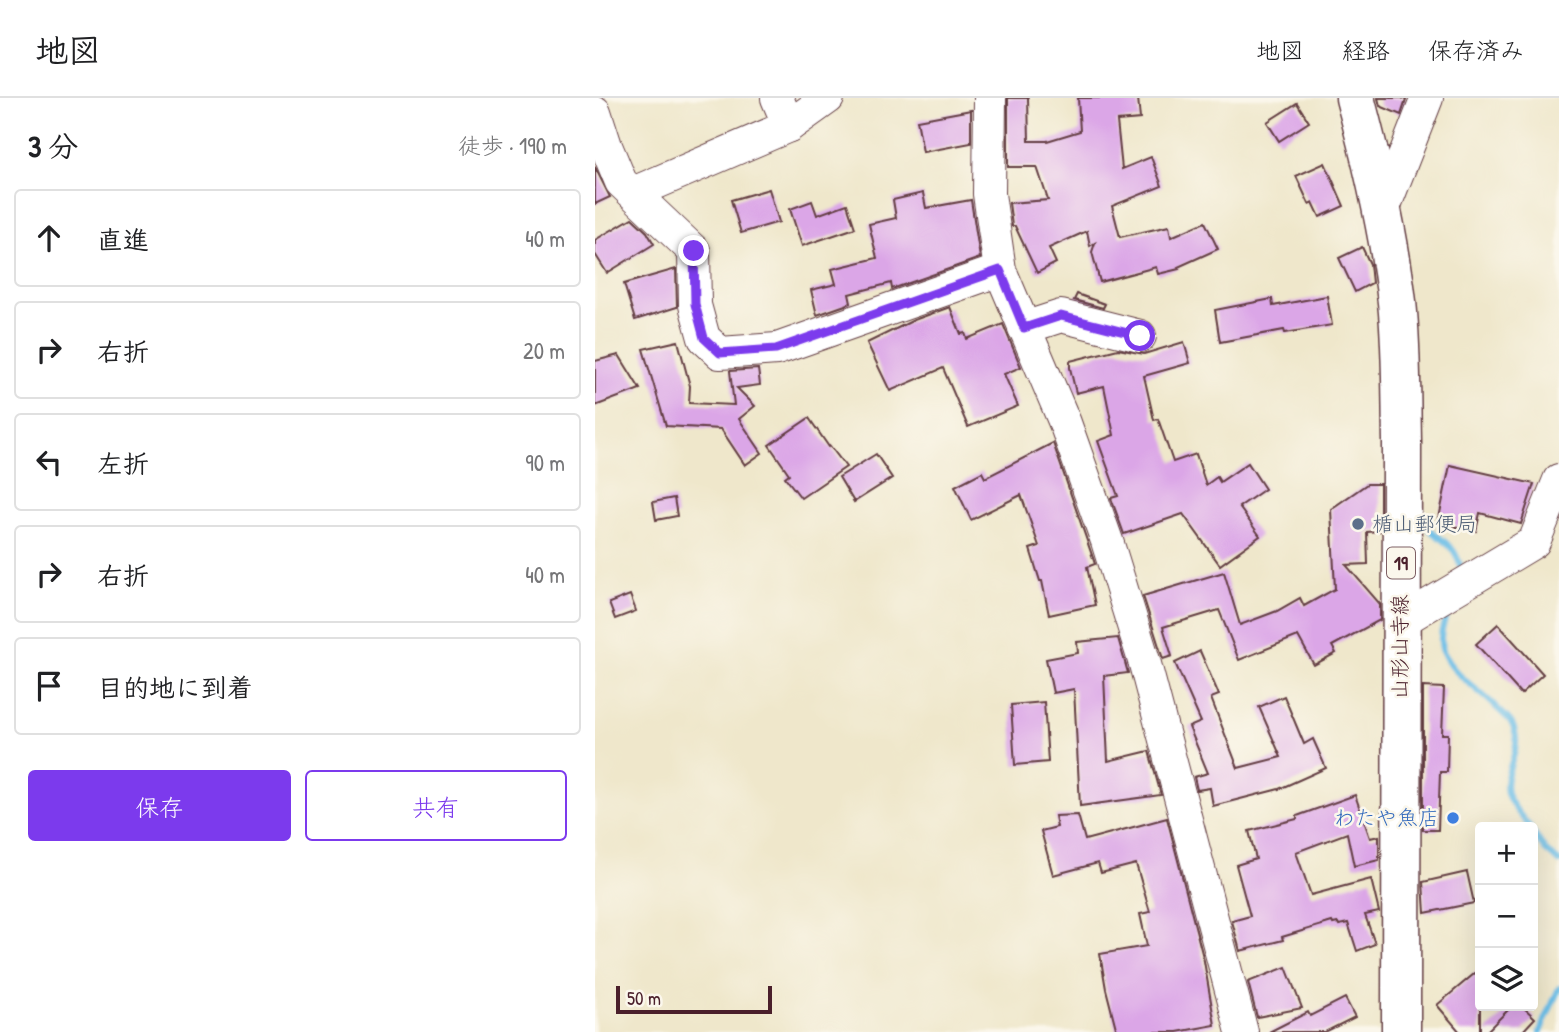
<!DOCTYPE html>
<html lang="ja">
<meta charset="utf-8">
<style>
:root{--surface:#fff;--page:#f6f6f6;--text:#202124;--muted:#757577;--line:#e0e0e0;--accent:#7c3aed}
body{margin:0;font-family:"Patrick Hand","Klee One",sans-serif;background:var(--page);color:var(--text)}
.controls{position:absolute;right:21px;bottom:21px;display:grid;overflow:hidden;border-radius:7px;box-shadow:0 7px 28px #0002}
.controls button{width:63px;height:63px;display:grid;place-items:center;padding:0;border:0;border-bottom:2px solid var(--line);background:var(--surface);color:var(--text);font:35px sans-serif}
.scale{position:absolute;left:21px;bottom:18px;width:156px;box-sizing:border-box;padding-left:7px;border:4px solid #4a1f2b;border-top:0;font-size:19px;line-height:24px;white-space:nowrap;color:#4a1f2b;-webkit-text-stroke:5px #fbf7ec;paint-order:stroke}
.stop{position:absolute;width:21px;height:21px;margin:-16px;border:5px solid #7c3aed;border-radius:50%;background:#fff}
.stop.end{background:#7c3aed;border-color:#fff;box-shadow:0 2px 7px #0008}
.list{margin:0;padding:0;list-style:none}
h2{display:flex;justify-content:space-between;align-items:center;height:91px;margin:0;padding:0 28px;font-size:30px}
h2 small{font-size:23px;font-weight:400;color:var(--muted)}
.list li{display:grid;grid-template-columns:46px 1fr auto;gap:21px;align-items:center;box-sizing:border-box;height:98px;margin:0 14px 14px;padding:0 14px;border:2px solid var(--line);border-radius:7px}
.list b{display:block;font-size:26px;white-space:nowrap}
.list em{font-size:23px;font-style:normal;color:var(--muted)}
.actions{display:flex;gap:14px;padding:21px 28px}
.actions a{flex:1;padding:16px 0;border:2px solid var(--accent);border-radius:7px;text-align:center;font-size:24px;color:var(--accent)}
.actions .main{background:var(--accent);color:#fff}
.icon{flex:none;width:38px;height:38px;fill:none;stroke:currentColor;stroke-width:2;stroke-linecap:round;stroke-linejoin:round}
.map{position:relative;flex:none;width:964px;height:934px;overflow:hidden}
header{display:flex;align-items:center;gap:42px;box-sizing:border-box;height:98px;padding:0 35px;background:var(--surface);border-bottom:2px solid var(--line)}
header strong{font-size:33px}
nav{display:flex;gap:38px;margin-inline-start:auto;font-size:24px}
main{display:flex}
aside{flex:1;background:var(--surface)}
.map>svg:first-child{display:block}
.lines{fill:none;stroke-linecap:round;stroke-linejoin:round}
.stream{stroke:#6bbee7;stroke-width:6}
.building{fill:#dba6e7}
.minor-casing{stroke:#633d43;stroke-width:34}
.major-casing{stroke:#633d43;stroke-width:41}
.minor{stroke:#fff;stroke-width:32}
.major{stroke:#fff;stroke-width:38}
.route{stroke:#7c3aed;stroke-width:9}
.service-dot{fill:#5c6f8a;stroke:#fbf7ec;stroke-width:2.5}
.shop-dot{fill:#3f7fe0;stroke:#fbf7ec;stroke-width:2.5}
.labels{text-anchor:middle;stroke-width:5;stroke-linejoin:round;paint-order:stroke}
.shield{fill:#fbf7ec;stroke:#7f6065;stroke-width:2}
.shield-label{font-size:19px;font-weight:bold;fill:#4a1f2b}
.service-label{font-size:21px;fill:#4e5e75;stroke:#fbf7ec;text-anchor:start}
.street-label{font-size:21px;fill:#4a1f2b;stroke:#fbf7ec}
.shop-label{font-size:21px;fill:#366cbe;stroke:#fbf7ec;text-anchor:end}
</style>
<header>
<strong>地図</strong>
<nav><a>地図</a><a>経路</a><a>保存済み</a></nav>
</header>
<main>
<aside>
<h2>3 分<small>徒歩 · 190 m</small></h2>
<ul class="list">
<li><svg class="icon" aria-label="ahead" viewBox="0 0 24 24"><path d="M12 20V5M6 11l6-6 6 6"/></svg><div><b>直進</b></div><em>40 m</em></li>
<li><svg class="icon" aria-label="right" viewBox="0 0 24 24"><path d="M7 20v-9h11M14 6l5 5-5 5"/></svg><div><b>右折</b></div><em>20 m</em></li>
<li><svg class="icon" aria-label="left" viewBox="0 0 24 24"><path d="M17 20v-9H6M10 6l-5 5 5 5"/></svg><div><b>左折</b></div><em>90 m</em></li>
<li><svg class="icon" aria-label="right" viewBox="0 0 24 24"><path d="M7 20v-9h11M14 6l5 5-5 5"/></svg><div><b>右折</b></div><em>40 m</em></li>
<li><svg class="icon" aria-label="arrive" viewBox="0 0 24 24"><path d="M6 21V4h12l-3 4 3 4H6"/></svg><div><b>目的地に到着</b></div></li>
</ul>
<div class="actions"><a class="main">保存</a><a>共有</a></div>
</aside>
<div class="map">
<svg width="964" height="934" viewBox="0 0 964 934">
<rect width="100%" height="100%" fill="#fbf7ec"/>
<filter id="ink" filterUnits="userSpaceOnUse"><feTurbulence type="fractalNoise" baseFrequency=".0143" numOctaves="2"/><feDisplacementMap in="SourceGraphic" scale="14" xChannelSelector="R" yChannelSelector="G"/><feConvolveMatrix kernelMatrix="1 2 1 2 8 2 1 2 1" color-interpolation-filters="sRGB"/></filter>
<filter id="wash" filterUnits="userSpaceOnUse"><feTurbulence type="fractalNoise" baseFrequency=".00686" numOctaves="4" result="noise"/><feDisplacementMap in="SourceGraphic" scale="28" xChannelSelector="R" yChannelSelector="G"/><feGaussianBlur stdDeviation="1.57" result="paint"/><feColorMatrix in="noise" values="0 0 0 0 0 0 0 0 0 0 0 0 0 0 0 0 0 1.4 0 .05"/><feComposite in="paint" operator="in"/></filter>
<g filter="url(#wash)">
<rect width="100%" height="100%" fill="#efe7cb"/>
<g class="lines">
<g class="stream">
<path d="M 826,412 C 828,434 846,437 858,452 C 863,458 865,468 868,475"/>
<path d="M 858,507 C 826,557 863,574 898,606 C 903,612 913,619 917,626 C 931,653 904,675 913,698 C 917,709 928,720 935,729"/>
<path d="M 938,734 L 950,752 L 964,764"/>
<path d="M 945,934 L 964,890"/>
</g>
</g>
<g id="blocks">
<g class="building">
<path d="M 413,0 L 433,0 L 434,43 L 452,43 L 485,33 L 483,0 L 543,0 L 545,21 L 522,23 L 527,71 L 556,59 L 567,88 L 517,108 L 525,139 L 574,128 L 576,139 L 610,124 L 623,151 L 583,169 L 584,171 L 563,176 L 561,169 L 505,184 L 497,154 L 500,145 L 495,148 L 492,133 L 454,150 L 461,165 L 442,175 L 420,128 L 417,128 L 414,105 L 453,102 L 442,69 L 413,69 Z"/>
<path d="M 783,0 L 807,0 L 811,2 L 806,17 L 785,8 Z"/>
<path d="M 702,5 L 714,24 L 684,43 L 672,24 Z"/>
<path d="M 376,12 L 376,45 L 328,54 L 322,22 Z"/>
<path d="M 730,65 L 749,108 L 725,119 L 718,104 L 714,106 L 701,78 Z"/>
<path d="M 0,69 L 15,99 L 0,106 Z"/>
<path d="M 174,91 L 184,124 L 146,135 L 136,102 Z"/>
<path d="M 328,95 L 331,110 L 376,102 L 385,160 L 297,191 L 296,185 L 254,196 L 256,205 L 222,217 L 216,192 L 241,186 L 237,171 L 282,160 L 274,126 L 301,120 L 298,102 Z"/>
<path d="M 217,103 L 222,117 L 252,106 L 260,130 L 207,148 L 195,111 Z"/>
<path d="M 37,120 L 52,134 L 59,146 L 12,175 L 0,156 L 0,142 Z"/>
<path d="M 767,149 L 775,166 L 777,185 L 760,194 L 744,160 Z"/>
<path d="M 81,171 L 82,209 L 40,222 L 29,186 Z"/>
<path d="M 482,196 L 510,206 L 508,210 L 479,202 Z"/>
<path d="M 732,198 L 737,227 L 690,235 L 689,232 L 625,244 L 620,212 L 677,201 L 678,208 Z"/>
<path d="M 355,209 L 366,236 L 370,235 L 372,241 L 408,226 L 426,269 L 409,276 L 423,308 L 373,329 L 348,270 L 295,293 L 272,245 L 319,222 Z"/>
<path d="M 83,243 L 95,288 L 94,305 L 139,307 L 135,273 L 163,271 L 165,287 L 142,290 L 160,308 L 144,321 L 167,355 L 150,367 L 126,331 L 71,328 L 48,251 Z"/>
<path d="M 589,244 L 595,265 L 549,278 L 559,322 L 563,321 L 578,364 L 601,356 L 611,387 L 622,379 L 625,384 L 653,365 L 670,391 L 644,409 L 665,438 L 625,467 L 588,416 L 529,436 L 516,400 L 523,398 L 503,343 L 519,337 L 509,288 L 481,295 L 475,270 L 475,263 L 523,251 L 549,256 Z"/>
<path d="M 24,257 L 45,291 L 0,308 L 0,263 Z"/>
<path d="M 214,320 L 234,349 L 235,348 L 251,369 L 206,400 L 190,379 L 194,376 L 174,347 Z"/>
<path d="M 458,345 L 500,466 L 492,469 L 500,507 L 454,517 L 447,483 L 445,483 L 435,451 L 444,448 L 426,397 L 376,422 L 360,388 L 387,374 L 390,380 Z"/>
<path d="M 281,356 L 297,380 L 259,404 L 244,379 Z"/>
<path d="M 855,367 L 939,386 L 926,426 L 885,415 L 881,433 L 843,425 Z"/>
<path d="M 772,386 L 785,386 L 785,433 L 772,434 L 773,466 L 751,467 L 785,506 L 785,522 L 737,548 L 741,555 L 719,567 L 703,538 L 644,562 L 624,512 L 568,529 L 577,558 L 568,561 L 548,498 L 629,474 L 645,527 L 682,513 L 705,500 L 709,508 L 740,491 L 736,411 Z"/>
<path d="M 79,400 L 82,418 L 61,422 L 58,404 Z"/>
<path d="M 35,497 L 41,513 L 20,521 L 14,505 Z"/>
<path d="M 903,526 L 948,576 L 926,596 L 881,546 Z"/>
<path d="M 523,540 L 533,575 L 509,578 L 513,663 L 554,653 L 566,697 L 485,708 L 479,591 L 458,595 L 451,561 L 483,555 L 482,544 Z"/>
<path d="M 605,553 L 624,597 L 616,600 L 643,670 L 686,659 L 664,609 L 689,598 L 709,646 L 718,641 L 731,670 L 684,691 L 618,708 L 615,690 L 602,692 L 599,679 L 613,675 L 594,629 L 606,624 L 580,565 Z"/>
<path d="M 828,589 L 849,590 L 847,636 L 853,636 L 852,674 L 845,674 L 843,732 L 828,732 Z"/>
<path d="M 449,604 L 453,664 L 420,667 L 416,607 Z"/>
<path d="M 760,697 L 775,740 L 784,738 L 784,762 L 759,768 L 752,735 L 701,754 L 716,797 L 776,781 L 784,814 L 770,817 L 780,846 L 762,853 L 753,825 L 744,827 L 743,825 L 738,826 L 737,824 L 687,839 L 688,842 L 645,853 L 637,823 L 655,818 L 641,767 L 661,761 L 654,733 L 702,721 L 702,718 Z"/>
<path d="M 483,717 L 490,742 L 572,720 L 609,863 L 620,927 L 582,934 L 522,934 L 511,891 L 505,856 L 552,848 L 545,816 L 555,814 L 541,766 L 506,775 L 503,765 L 458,777 L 446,733 L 462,729 L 460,718 Z"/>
<path d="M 872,774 L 879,805 L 830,815 L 828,784 Z"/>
<path d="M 691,869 L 707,910 L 662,919 L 653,884 Z"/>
<path d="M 885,871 L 885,934 L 865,934 L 842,907 Z"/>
<path d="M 750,900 L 760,919 L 730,934 L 674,934 L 713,914 L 715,918 Z"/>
<path d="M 917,908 L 927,908 L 940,920 L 927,934 L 891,934 Z"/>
</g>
</g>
</g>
<g filter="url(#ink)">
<use href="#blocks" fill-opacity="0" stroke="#633d43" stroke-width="2"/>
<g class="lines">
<defs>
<g id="minor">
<path d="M 182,0 L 194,28"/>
<path d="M 395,0 L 394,96 L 405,172 L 470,325 L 512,443 L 550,566 L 647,934"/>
<path d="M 0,14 L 11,48 L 26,84 L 99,153 L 100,207 L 109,240 L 125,255 L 182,251 L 405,172"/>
<path d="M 38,95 L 194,28 L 233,0"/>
<path d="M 787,115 L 832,0"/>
<path d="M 429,230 L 466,218 L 545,238"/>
<path d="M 805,524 L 939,444 L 964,382"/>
</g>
<path id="major" d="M 760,0 C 778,67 794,135 802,204 C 807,250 806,298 807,344 L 806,934"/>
</defs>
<use href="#minor" class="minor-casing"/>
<use href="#major" class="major-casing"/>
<use href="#minor" class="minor"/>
<use href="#major" class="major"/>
</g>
</g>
<g class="lines" filter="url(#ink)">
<path class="route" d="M 99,153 L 100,206 L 109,240 L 125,255 L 181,251 L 405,172 L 429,230 L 466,218 L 545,238"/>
</g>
<circle class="service-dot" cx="763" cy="426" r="7"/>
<circle class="shop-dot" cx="858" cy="720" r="7"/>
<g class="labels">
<rect class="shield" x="792" y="449.5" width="28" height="31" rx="5"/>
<g class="shield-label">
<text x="806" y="472">19</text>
</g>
<g class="service-label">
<text x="777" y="433">楯山郵便局</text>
</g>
<g class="street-label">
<text transform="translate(805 549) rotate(-90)" y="7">山形山寺線</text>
</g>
<g class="shop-label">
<text x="844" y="727">わたや魚店</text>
</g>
</g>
</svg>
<div class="controls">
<button>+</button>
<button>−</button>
<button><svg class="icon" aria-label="layers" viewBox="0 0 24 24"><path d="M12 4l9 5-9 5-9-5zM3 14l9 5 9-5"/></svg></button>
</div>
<div class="scale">50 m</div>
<div class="stop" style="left:545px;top:238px"></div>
<div class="stop end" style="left:99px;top:153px"></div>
</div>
</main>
